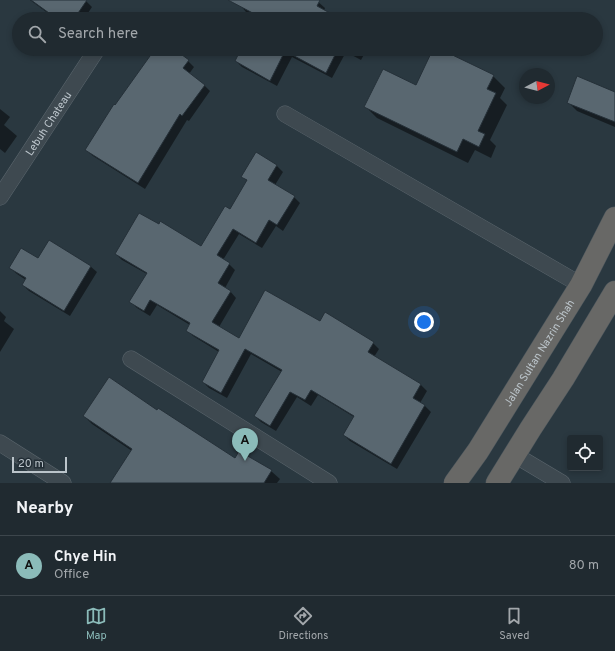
<!DOCTYPE html>
<style>
:root{--surface:#202a30;--page:#283238;--text:#f1f3f6;--muted:#a2a7ab;--line:#3d464c;--accent:#8bbbb9}
body{margin:0;font-family:Overpass,sans-serif;background:var(--page);color:var(--text)}
.controls{position:absolute;right:12px;bottom:12px;display:grid;overflow:hidden;border-radius:4px;box-shadow:0 2px 6px #0003}
.controls button{width:36px;height:36px;display:grid;place-items:center;padding:0;border:0;border-bottom:1px solid var(--line);background:var(--surface);color:var(--text);font:20px sans-serif}
.compass{position:absolute;left:519px;top:68px;width:36px;height:36px;border-radius:50%;background:var(--surface);box-shadow:0 2px 6px #0003;rotate:83deg}
.scale{position:absolute;left:12px;bottom:10px;width:55px;box-sizing:border-box;padding-left:4px;border:2px solid #bbc4ca;border-top:0;font-size:11px;line-height:14px;white-space:nowrap;color:#bbc4ca;-webkit-text-stroke:3px #232e36;paint-order:stroke}
.you{position:absolute;left:424px;top:322px;width:14px;height:14px;margin:-10px;border:3px solid #fff;border-radius:50%;background:#1a73e8;box-shadow:0 0 0 6px #1a73e833}
.badge{display:grid;place-items:center;width:26px;height:26px;border-radius:50%;background:var(--accent);color:#111;font-size:13px;font-weight:700}
.pin{position:absolute;translate:-50% -33px;filter:drop-shadow(0 1px 2px #0008)}
.pin::after{content:'';position:absolute;top:21px;width:14px;height:12px;background:inherit;clip-path:polygon(0 0,100% 0,50% 100%)}
.list{margin:0;padding:0;list-style:none}
h2{display:flex;justify-content:space-between;align-items:center;height:52px;margin:0;padding:0 16px;font-size:17px}
h2 small{font-size:13px;font-weight:400;color:var(--muted)}
.list li{display:grid;grid-template-columns:26px 1fr auto;gap:12px;align-items:center;box-sizing:border-box;height:60px;padding:0 16px;border-top:1px solid var(--line)}
.list b{display:block;font-size:15px;white-space:nowrap}
.list p{margin:0;font-size:13px;white-space:nowrap;color:var(--muted)}
.list em{font-size:13px;font-style:normal;color:var(--muted)}
.icon{flex:none;width:22px;height:22px;fill:none;stroke:currentColor;stroke-width:2;stroke-linecap:round;stroke-linejoin:round}
.map{position:relative;flex:none;width:615px;height:483px;overflow:hidden}
.search{position:absolute;background:var(--surface);box-shadow:0 2px 6px #0003;left:12px;right:12px;top:12px;height:44px;display:flex;align-items:center;gap:10px;box-sizing:border-box;padding:0 14px;border-radius:22px;color:var(--muted);font-size:15px}
.sheet{height:112px;background:var(--surface)}
nav{display:flex;justify-content:space-around;align-items:center;box-sizing:border-box;height:56px;border-top:1px solid var(--line);background:var(--surface);font-size:11px;color:var(--muted)}
nav a{display:grid;justify-items:center;gap:2px}
nav .on{color:var(--accent)}
.map>svg:first-child{display:block}
.shadow{fill:#0007}
.building{fill:#596770;stroke:#253038}
.lines{fill:none;stroke-linecap:round;stroke-linejoin:round}
.minor-casing{stroke:#5c676e;stroke-width:17}
.trunk-casing{stroke:#49545b;stroke-width:23}
.minor{stroke:#3e4950;stroke-width:16}
.trunk{stroke:#686866;stroke-width:22}
.labels{text-anchor:middle;stroke-width:3;stroke-linejoin:round;paint-order:stroke}
.street-label{font-size:11px;fill:#bbc4ca;stroke:#232e36}
</style>
<div class="map">
<svg width="615" height="483" viewBox="0 0 615 483">
<rect width="100%" height="100%" fill="#2a3840"/>
<g class="shadow">
<path d="M 30,0 L 85,0 L 92,7 L 84,19 L 46,19 L 49,14 Z"/>
<path d="M 243,0 L 316,0 L 325,8 L 324,11 L 339,19 L 258,19 L 258,18 L 246,12 L 240,5 Z"/>
<path d="M 156,49 L 172,49 L 188,61 L 194,67 L 189,74 L 204,85 L 210,91 L 189,121 L 187,120 L 145,189 L 93,156 L 86,150 L 115,106 Z"/>
<path d="M 242,49 L 367,49 L 361,60 L 346,52 L 332,78 L 292,57 L 277,86 L 242,67 L 236,61 Z"/>
<path d="M 434,49 L 437,49 L 493,76 L 505,88 L 500,98 L 507,105 L 490,140 L 496,146 L 491,158 L 475,150 L 468,163 L 377,118 L 366,107 L 416,87 Z"/>
<path d="M 615,93 L 615,127 L 577,111 L 568,102 Z"/>
<path d="M 0,109 L 10,117 L 4,125 L 10,130 L 17,136 L 5,153 L 0,149 Z"/>
<path d="M 277,166 L 283,172 L 275,185 L 294,197 L 300,203 L 283,231 L 276,226 L 262,248 L 239,234 L 223,260 L 229,264 L 235,270 L 225,288 L 230,291 L 236,298 L 219,327 L 240,339 L 320,322 L 373,343 L 379,349 L 374,357 L 421,385 L 427,391 L 420,403 L 425,406 L 431,412 L 397,469 L 350,441 L 344,435 L 354,417 L 318,395 L 311,406 L 297,397 L 276,431 L 261,422 L 255,416 L 282,372 L 251,354 L 227,398 L 209,388 L 203,382 L 219,352 L 193,336 L 187,330 L 190,325 L 157,305 L 150,316 L 137,308 L 131,302 L 147,274 L 122,260 L 116,254 L 201,247 L 230,211 L 248,182 L 242,176 Z"/>
<path d="M 90,266 L 97,272 L 70,316 L 29,291 L 23,285 L 26,280 L 17,274 L 10,268 Z"/>
<path d="M 0,311 L 6,317 L 4,321 L 14,329 L 0,352 Z"/>
<path d="M 157,411 L 236,459 L 271,471 L 280,479 L 277,483 L 119,483 L 132,451 L 92,424 L 84,416 Z"/>
</g>
<g class="building">
<path d="M 31,0 L 87,0 L 74,19 L 45,19 L 49,13 Z"/>
<path d="M 228,0 L 320,0 L 317,6 L 341,19 L 264,19 Z"/>
<path d="M 155,49 L 174,49 L 189,60 L 183,68 L 205,85 L 182,116 L 180,114 L 138,183 L 85,150 L 114,104 L 115,105 Z"/>
<path d="M 241,49 L 338,49 L 326,73 L 285,51 L 270,81 L 235,61 Z"/>
<path d="M 433,49 L 440,49 L 494,75 L 487,89 L 496,93 L 478,131 L 485,134 L 479,147 L 463,139 L 457,152 L 364,107 L 383,69 L 416,85 Z"/>
<path d="M 577,76 L 615,92 L 615,122 L 567,103 Z"/>
<path d="M 256,152 L 277,165 L 268,180 L 295,196 L 277,225 L 269,220 L 256,243 L 233,229 L 217,255 L 230,263 L 218,283 L 231,291 L 212,322 L 239,338 L 265,290 L 320,321 L 325,312 L 374,342 L 368,352 L 421,384 L 413,398 L 425,405 L 391,464 L 343,435 L 354,416 L 311,390 L 305,400 L 290,392 L 270,426 L 254,416 L 282,370 L 245,349 L 221,393 L 202,382 L 219,350 L 186,331 L 190,323 L 150,300 L 144,311 L 129,302 L 147,273 L 115,254 L 139,213 L 159,224 L 160,221 L 201,246 L 225,206 L 230,209 L 247,180 L 241,177 Z"/>
<path d="M 49,240 L 91,266 L 64,311 L 22,285 L 26,278 L 9,268 L 21,248 L 38,258 Z"/>
<path d="M 109,377 L 157,410 L 158,408 L 235,458 L 239,451 L 272,470 L 264,483 L 110,483 L 132,449 L 83,416 Z"/>
</g>
<g class="lines">
<defs>
<g id="minor">
<path d="M 285,114 L 581,285"/>
<path id="s1" d="M 0,197 L 97,49"/>
<path d="M 131,359 L 329,483"/>
<path d="M 0,443 L 63,483"/>
<path d="M 515,455 L 562,483"/>
</g>
<g id="trunk">
<path id="s2" d="M 455,483 L 478,451 L 581,285 L 615,218"/>
<path d="M 497,483 L 531,428 L 563,379 L 615,292"/>
</g>
</defs>
<use href="#minor" class="minor-casing"/>
<use href="#trunk" class="trunk-casing"/>
<use href="#minor" class="minor"/>
<use href="#trunk" class="trunk"/>
</g>
<g class="labels">
<g class="street-label">
<text dy="4" stroke="none"><textPath href="#s1" startOffset="88">Lebuh Chateau</textPath></text>
<text dy="4" stroke="none"><textPath href="#s2" startOffset="155">Jalan Sultan Nazrin Shah</textPath></text>
</g>
</g>
</svg>
<div class="controls">
<button><svg class="icon" aria-label="locate" viewBox="0 0 24 24"><circle cx="12" cy="12" r="6"/><path d="M12 2v4M12 18v4M2 12h4M18 12h4"/></svg></button>
</div>
<svg class="compass" viewBox="-18 -18 36 36"><path d="M0-13l5 13h-10z" fill="#e53935"/><path d="M0 13l5-13h-10z" fill="#a2a7ab"/></svg>
<div class="scale">20 m</div>
<div class="you"></div>
<div class="pin badge" style="left:245px;top:461px">A</div>
<div class="search"><svg class="icon" aria-label="search" viewBox="0 0 24 24"><circle cx="10" cy="10" r="6"/><path d="M15 15l6 6"/></svg>Search here</div>
</div>
<section class="sheet">
<h2>Nearby<small></small></h2>
<ul class="list">
<li><span class="badge">A</span><div><b>Chye Hin</b><p>Office</p></div><em>80 m</em></li>
</ul>
</section>
<nav>
<a class="on"><svg class="icon" aria-label="map" viewBox="0 0 24 24"><path d="M3 6l6-2 6 2 6-2v14l-6 2-6-2-6 2zM9 4v14M15 6v14"/></svg>Map</a>
<a><svg class="icon" aria-label="directions" viewBox="0 0 24 24"><path d="M12 3l9 9-9 9-9-9zM9 14v-3h6M13 9l2 2-2 2"/></svg>Directions</a>
<a><svg class="icon" aria-label="saved" viewBox="0 0 24 24"><path d="M7 4h10v16l-5-4-5 4z"/></svg>Saved</a>
</nav>
